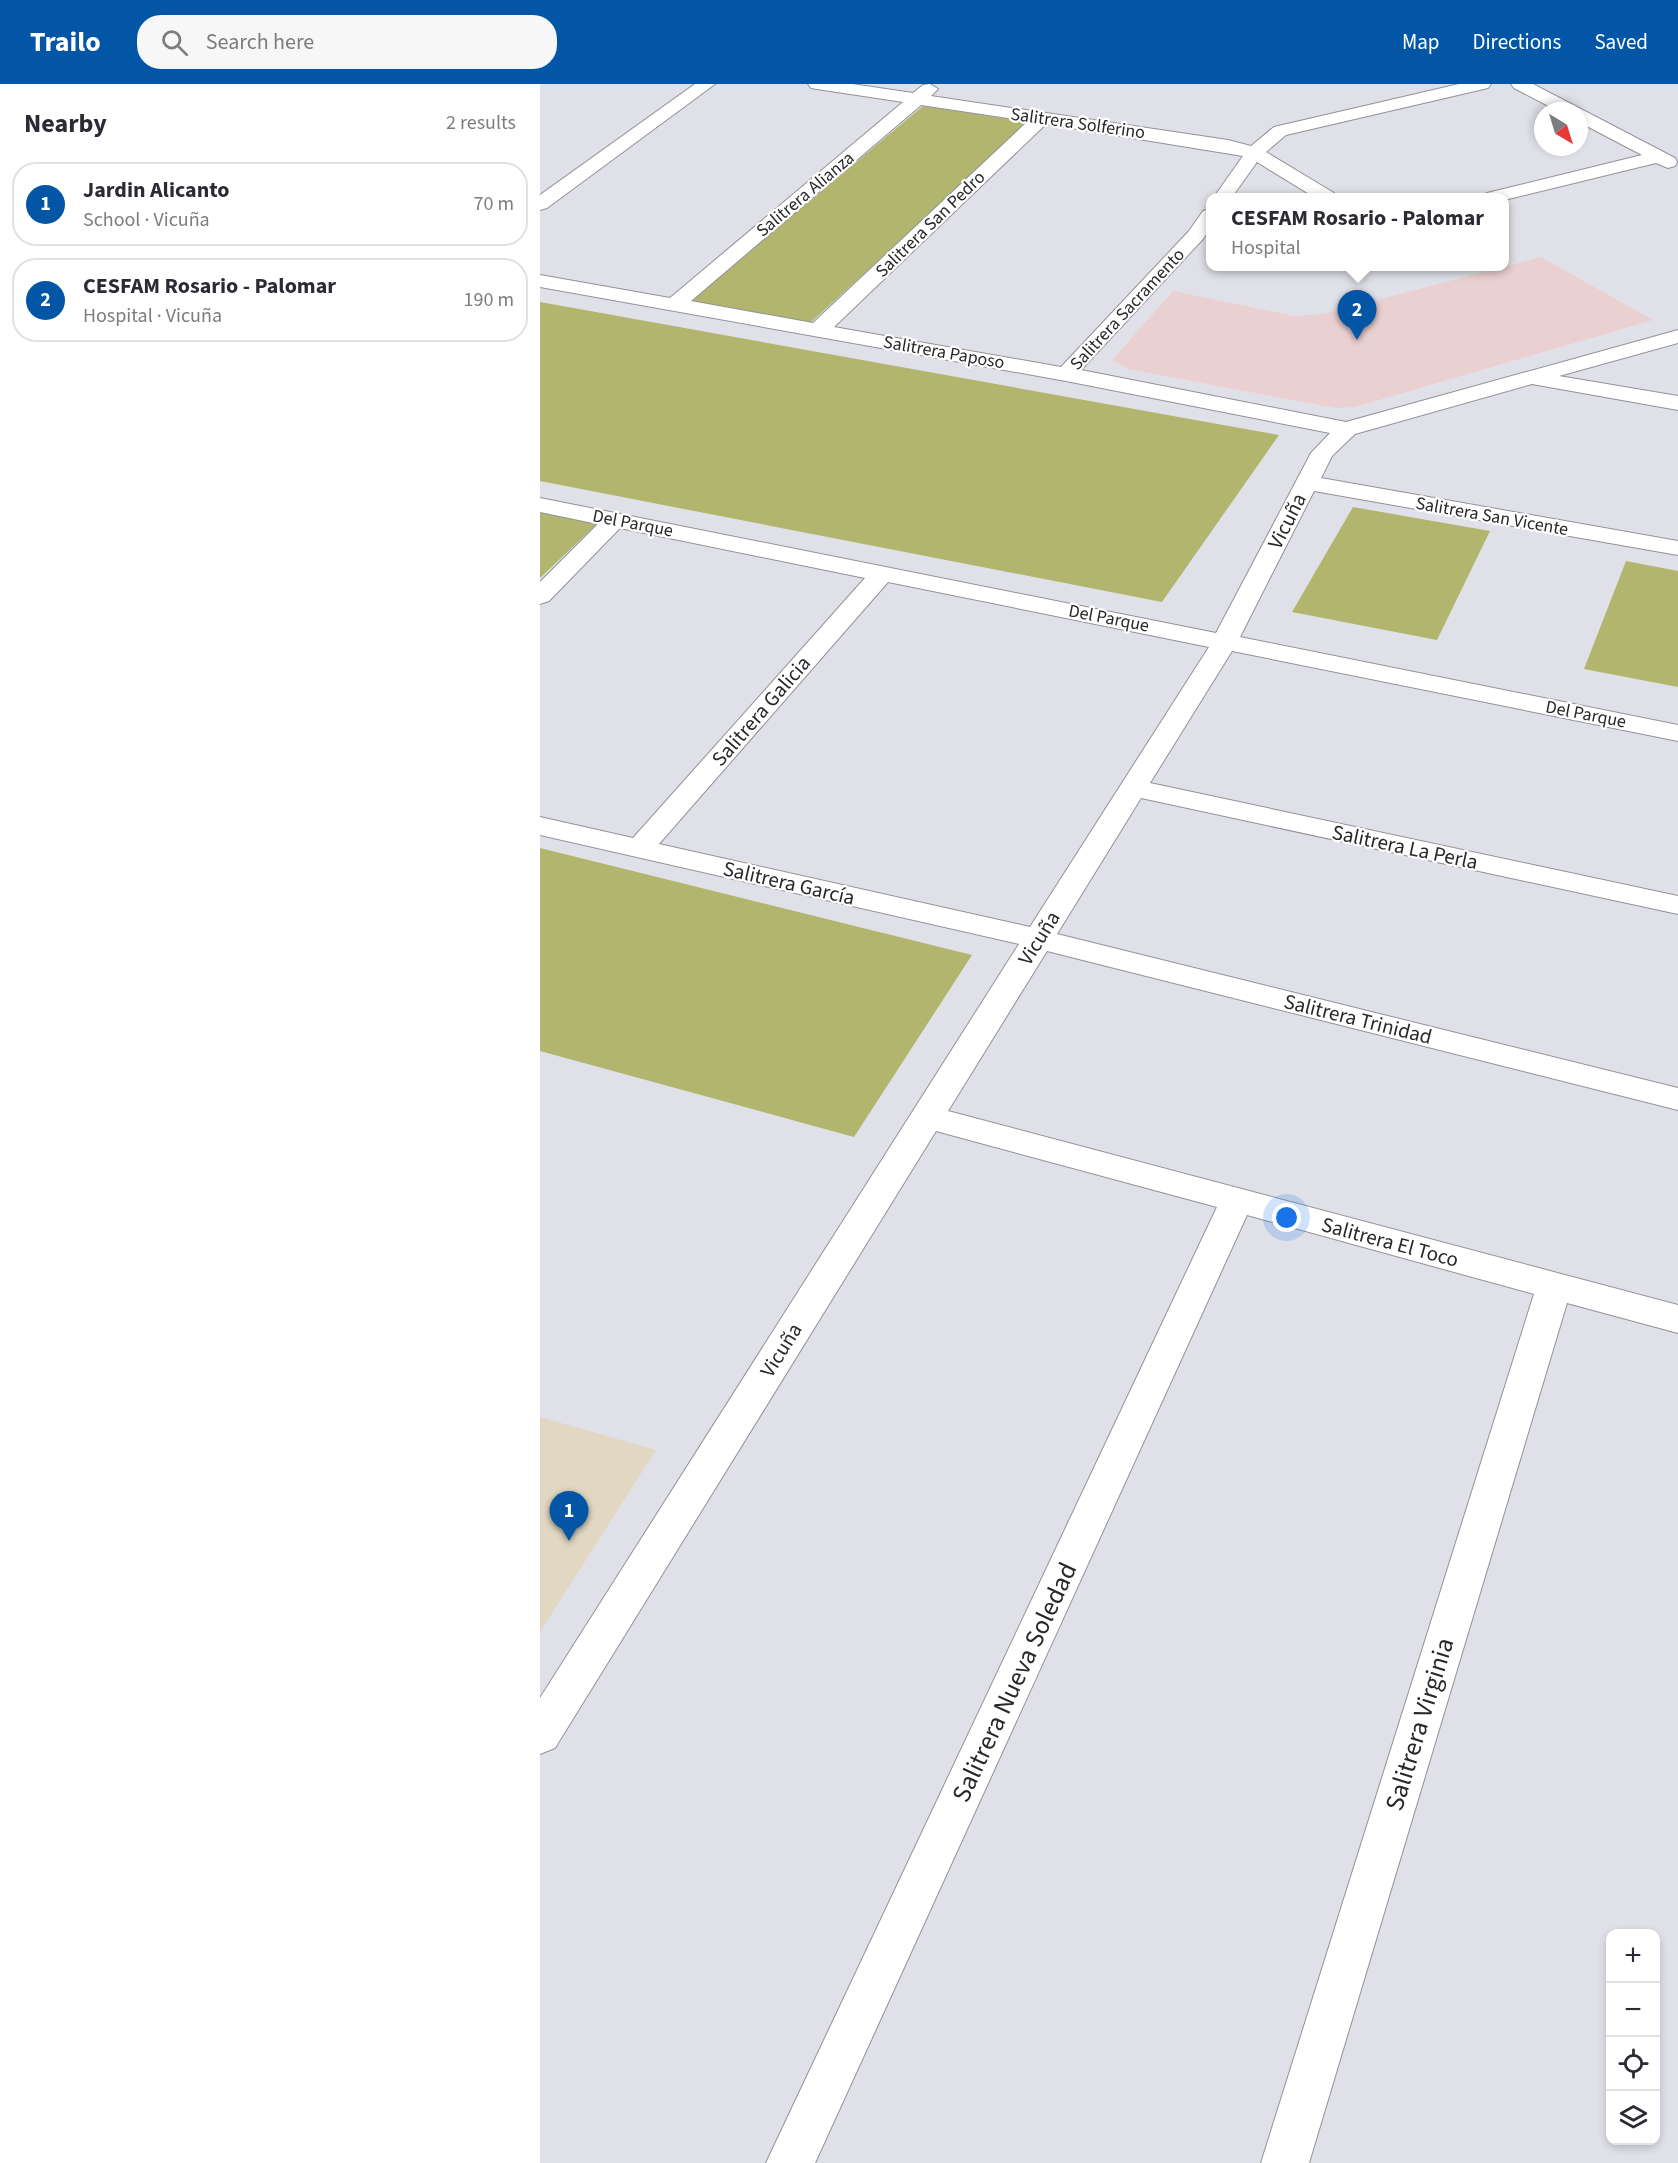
<!DOCTYPE html>
<meta charset="utf-8">
<style>
:root{--surface:#fff;--page:#f7f7f7;--text:#2b2b33;--muted:#7c7c81;--line:#e1e1e2;--accent:#0256a5}
body{margin:0;font-family:"Source Sans 3",sans-serif;background:var(--page);color:var(--text)}
.controls{position:absolute;right:18px;bottom:18px;display:grid;overflow:hidden;border-radius:12px;box-shadow:0 3px 9px #0003}
.controls button{width:54px;height:54px;display:grid;place-items:center;padding:0;border:0;border-bottom:2px solid var(--line);background:var(--surface);color:var(--text);font:30px sans-serif}
.compass{position:absolute;left:994px;top:18px;width:54px;height:54px;border-radius:50%;background:var(--surface);box-shadow:0 3px 9px #0003;rotate:142deg}
.you{position:absolute;left:747px;top:1134px;width:21px;height:21px;margin:-15px;border:4px solid #fff;border-radius:50%;background:#1a73e8;box-shadow:0 0 0 9px #1a73e833}
.badge{display:grid;place-items:center;width:39px;height:39px;border-radius:50%;background:var(--accent);color:#fff;font-size:20px;font-weight:700}
.pin{position:absolute;translate:-50% -50px;filter:drop-shadow(0 2px 3px #0008)}
.pin::after{content:'';position:absolute;top:32px;width:21px;height:18px;background:inherit;clip-path:polygon(0 0,100% 0,50% 100%)}
.popup{position:absolute;left:666px;top:109px;width:303px;height:78px;box-sizing:border-box;display:grid;place-content:center;border-radius:12px;background:var(--surface);filter:drop-shadow(0 2px 4px #0005);font-size:20px;white-space:nowrap;color:var(--muted)}
.popup b{font-size:22px;color:var(--text)}
.popup::after{content:'';position:absolute;left:50%;top:100%;margin-left:-12px;border:12px solid transparent;border-top-color:var(--surface)}
.list{margin:0;padding:0;list-style:none}
h2{display:flex;justify-content:space-between;align-items:center;height:78px;margin:0;padding:0 24px;font-size:26px}
h2 small{font-size:20px;font-weight:400;color:var(--muted)}
.list li{display:grid;grid-template-columns:39px 1fr auto;gap:18px;align-items:center;box-sizing:border-box;height:84px;margin:0 12px 12px;padding:0 12px;border:2px solid var(--line);border-radius:24px}
.list b{display:block;font-size:22px;white-space:nowrap}
.list p{margin:0;font-size:20px;white-space:nowrap;color:var(--muted)}
.list em{font-size:20px;font-style:normal;color:var(--muted)}
.icon{flex:none;width:33px;height:33px;fill:none;stroke:currentColor;stroke-width:2;stroke-linecap:round;stroke-linejoin:round}
.map{position:relative;flex:none;width:1138px;height:2079px;overflow:hidden}
header{display:flex;align-items:center;gap:36px;box-sizing:border-box;height:84px;padding:0 30px;background:var(--accent);color:#fff}
header strong{font-size:28px}
nav{display:flex;gap:33px;margin-inline-start:auto;font-size:21px}
.search{width:420px;height:54px;background:var(--page);display:flex;align-items:center;gap:15px;box-sizing:border-box;padding:0 21px;border-radius:24px;color:var(--muted);font-size:22px}
main{display:flex}
aside{flex:1;background:var(--surface)}
.map>svg:first-child{display:block}
.education{fill:#e1d7c2}
.medical{fill:#ebd0d1}
.green{fill:#b2b56d}
.lines{fill:none;stroke-linecap:round;stroke-linejoin:round}
.minor-casing{stroke:#919298;stroke-width:2}
.minor{fill:#fff;fill-rule:evenodd}
.labels{text-anchor:middle;stroke-width:4.5;stroke-linejoin:round;paint-order:stroke}
.far-street-label{font-size:18px;fill:#28282b;stroke:#fff}
.street-label{font-size:21px;fill:#28282b;stroke:#fff}
.near-street-label{font-size:26px;fill:#28282b;stroke:#fff}
</style>
<header>
<strong>Trailo</strong>
<div class="search"><svg class="icon" aria-label="search" viewBox="0 0 24 24"><circle cx="10" cy="10" r="6"/><path d="M15 15l6 6"/></svg>Search here</div>
<nav><a>Map</a><a>Directions</a><a>Saved</a></nav>
</header>
<main>
<aside>
<h2>Nearby<small>2 results</small></h2>
<ul class="list">
<li><span class="badge">1</span><div><b>Jardin Alicanto</b><p>School · Vicuña</p></div><em>70 m</em></li>
<li><span class="badge">2</span><div><b>CESFAM Rosario - Palomar</b><p>Hospital · Vicuña</p></div><em>190 m</em></li>
</ul>
</aside>
<div class="map">
<svg width="1138" height="2079" viewBox="0 0 1138 2079">
<rect width="100%" height="100%" fill="#e0e1e8"/>
<path class="education" d="M 0,1333 L 116,1366 L 0,1548 Z"/>
<path class="medical" d="M 1001,173 L 1113,236 L 815,323 L 795,324 L 588,285 L 572,276 L 633,207 L 754,232 L 783,230 Z"/>
<g class="green">
<path d="M 383,22 L 490,38 L 269,240 L 150,217 Z"/>
<path d="M 0,218 L 739,351 L 622,518 L 0,397 Z"/>
<path d="M 0,423 L 62,435 L 0,494 Z"/>
<path d="M 813,423 L 950,447 L 897,556 L 752,528 Z"/>
<path d="M 1086,477 L 1138,487 L 1138,603 L 1044,585 Z"/>
<path d="M 0,764 L 432,871 L 314,1053 L 0,967 Z"/>
</g>
<g class="lines">
<defs>
<g id="minor">
<path d="M 155,0 L 175,0 L 7,124 L 0,126 L 0,111 Z"/>
<path d="M 268,0 L 312,0 L 373,9 L 383,1 L 390,0 L 398,5 L 391,12 L 688,56 L 711,62 L 734,43 L 919,0 L 951,0 L 948,4 L 746,51 L 726,68 L 794,109 L 796,113 L 774,113 L 717,78 L 692,113 L 674,113 L 703,72 L 506,40 L 294,243 L 521,283 L 649,147 L 663,127 L 670,125 L 670,145 L 663,155 L 541,286 L 806,338 L 1138,246 L 1138,259 L 1019,292 L 1138,312 L 1138,326 L 992,300 L 815,350 L 792,372 L 781,394 L 1138,457 L 1138,471 L 774,407 L 700,553 L 1138,641 L 1138,657 L 692,567 L 610,699 L 1138,812 L 1138,830 L 601,714 L 517,850 L 1138,1004 L 1138,1026 L 507,867 L 408,1027 L 1138,1221 L 1138,1249 L 1027,1219 L 769,2079 L 721,2079 L 994,1210 L 707,1131 L 275,2079 L 226,2079 L 677,1123 L 396,1047 L 15,1664 L 0,1670 L 0,1614 L 479,860 L 0,751 L 0,733 L 93,754 L 325,494 L 80,444 L 9,517 L 0,520 L 0,498 L 58,440 L 0,428 L 0,414 L 676,549 L 771,369 L 790,349 L 526,297 L 0,203 L 0,191 L 130,214 L 363,18 L 277,5 L 271,4 ZM 381,21 L 488,37 L 273,239 L 151,217 ZM 348,498 L 669,563 L 490,843 L 119,760 Z"/>
<path d="M 971,0 L 993,0 L 1135,74 L 1137,78 L 1135,82 L 1128,84 L 1116,79 L 964,116 L 964,113 L 945,113 L 947,109 L 1102,71 L 1039,38 L 1039,27 L 1018,27 L 974,4 Z"/>
</g>
</defs>
<use href="#minor" class="minor-casing"/>
<use href="#minor" class="minor"/>
</g>
<g class="labels">
<g class="far-street-label">
<text transform="translate(538 39) rotate(8)" y="6">Salitrera Solferino</text>
<text transform="translate(265 110) rotate(-40)" y="6">Salitrera Alianza</text>
<text transform="translate(390 140) rotate(-44)" y="6">Salitrera San Pedro</text>
<text transform="translate(587 225) rotate(-47)" y="6">Salitrera Sacramento</text>
<text transform="translate(404 268) rotate(10)" y="6">Salitrera Paposo</text>
<text transform="translate(952 432) rotate(10)" y="6">Salitrera San Vicente</text>
<text transform="translate(93 439) rotate(11)" y="6">Del Parque</text>
<text transform="translate(569 534) rotate(11)" y="6">Del Parque</text>
<text transform="translate(1046 630) rotate(11)" y="6">Del Parque</text>
</g>
<g class="street-label">
<text transform="translate(747 437) rotate(-63)" y="7">Vicuña</text>
<text transform="translate(221 627) rotate(-49)" y="7">Salitrera Galicia</text>
<text transform="translate(865 763) rotate(12)" y="7">Salitrera La Perla</text>
<text transform="translate(249 799) rotate(13)" y="7">Salitrera García</text>
<text transform="translate(499 854) rotate(-58)" y="7">Vicuña</text>
<text transform="translate(818 935) rotate(14)" y="7">Salitrera Trinidad</text>
<text transform="translate(850 1158) rotate(15)" y="7">Salitrera El Toco</text>
<text transform="translate(241 1266) rotate(-58)" y="7">Vicuña</text>
</g>
<g class="near-street-label">
<text transform="translate(474 1598) rotate(-65)" y="9">Salitrera Nueva Soledad</text>
<text transform="translate(879 1640) rotate(-73)" y="9">Salitrera Virginia</text>
</g>
</g>
</svg>
<div class="controls">
<button>+</button>
<button>−</button>
<button><svg class="icon" aria-label="locate" viewBox="0 0 24 24"><circle cx="12" cy="12" r="6"/><path d="M12 2v4M12 18v4M2 12h4M18 12h4"/></svg></button>
<button><svg class="icon" aria-label="layers" viewBox="0 0 24 24"><path d="M12 4l9 5-9 5-9-5zM3 14l9 5 9-5"/></svg></button>
</div>
<svg class="compass" viewBox="-18 -18 36 36"><path d="M0-13l5 13h-10z" fill="#e53935"/><path d="M0 13l5-13h-10z" fill="#7c7c81"/></svg>
<div class="you"></div>
<div class="pin badge" style="left:29px;top:1457px">1</div>
<div class="pin badge" style="left:817px;top:256px">2</div>
<div class="popup"><b>CESFAM Rosario - Palomar</b>Hospital</div>
</div>
</main>
